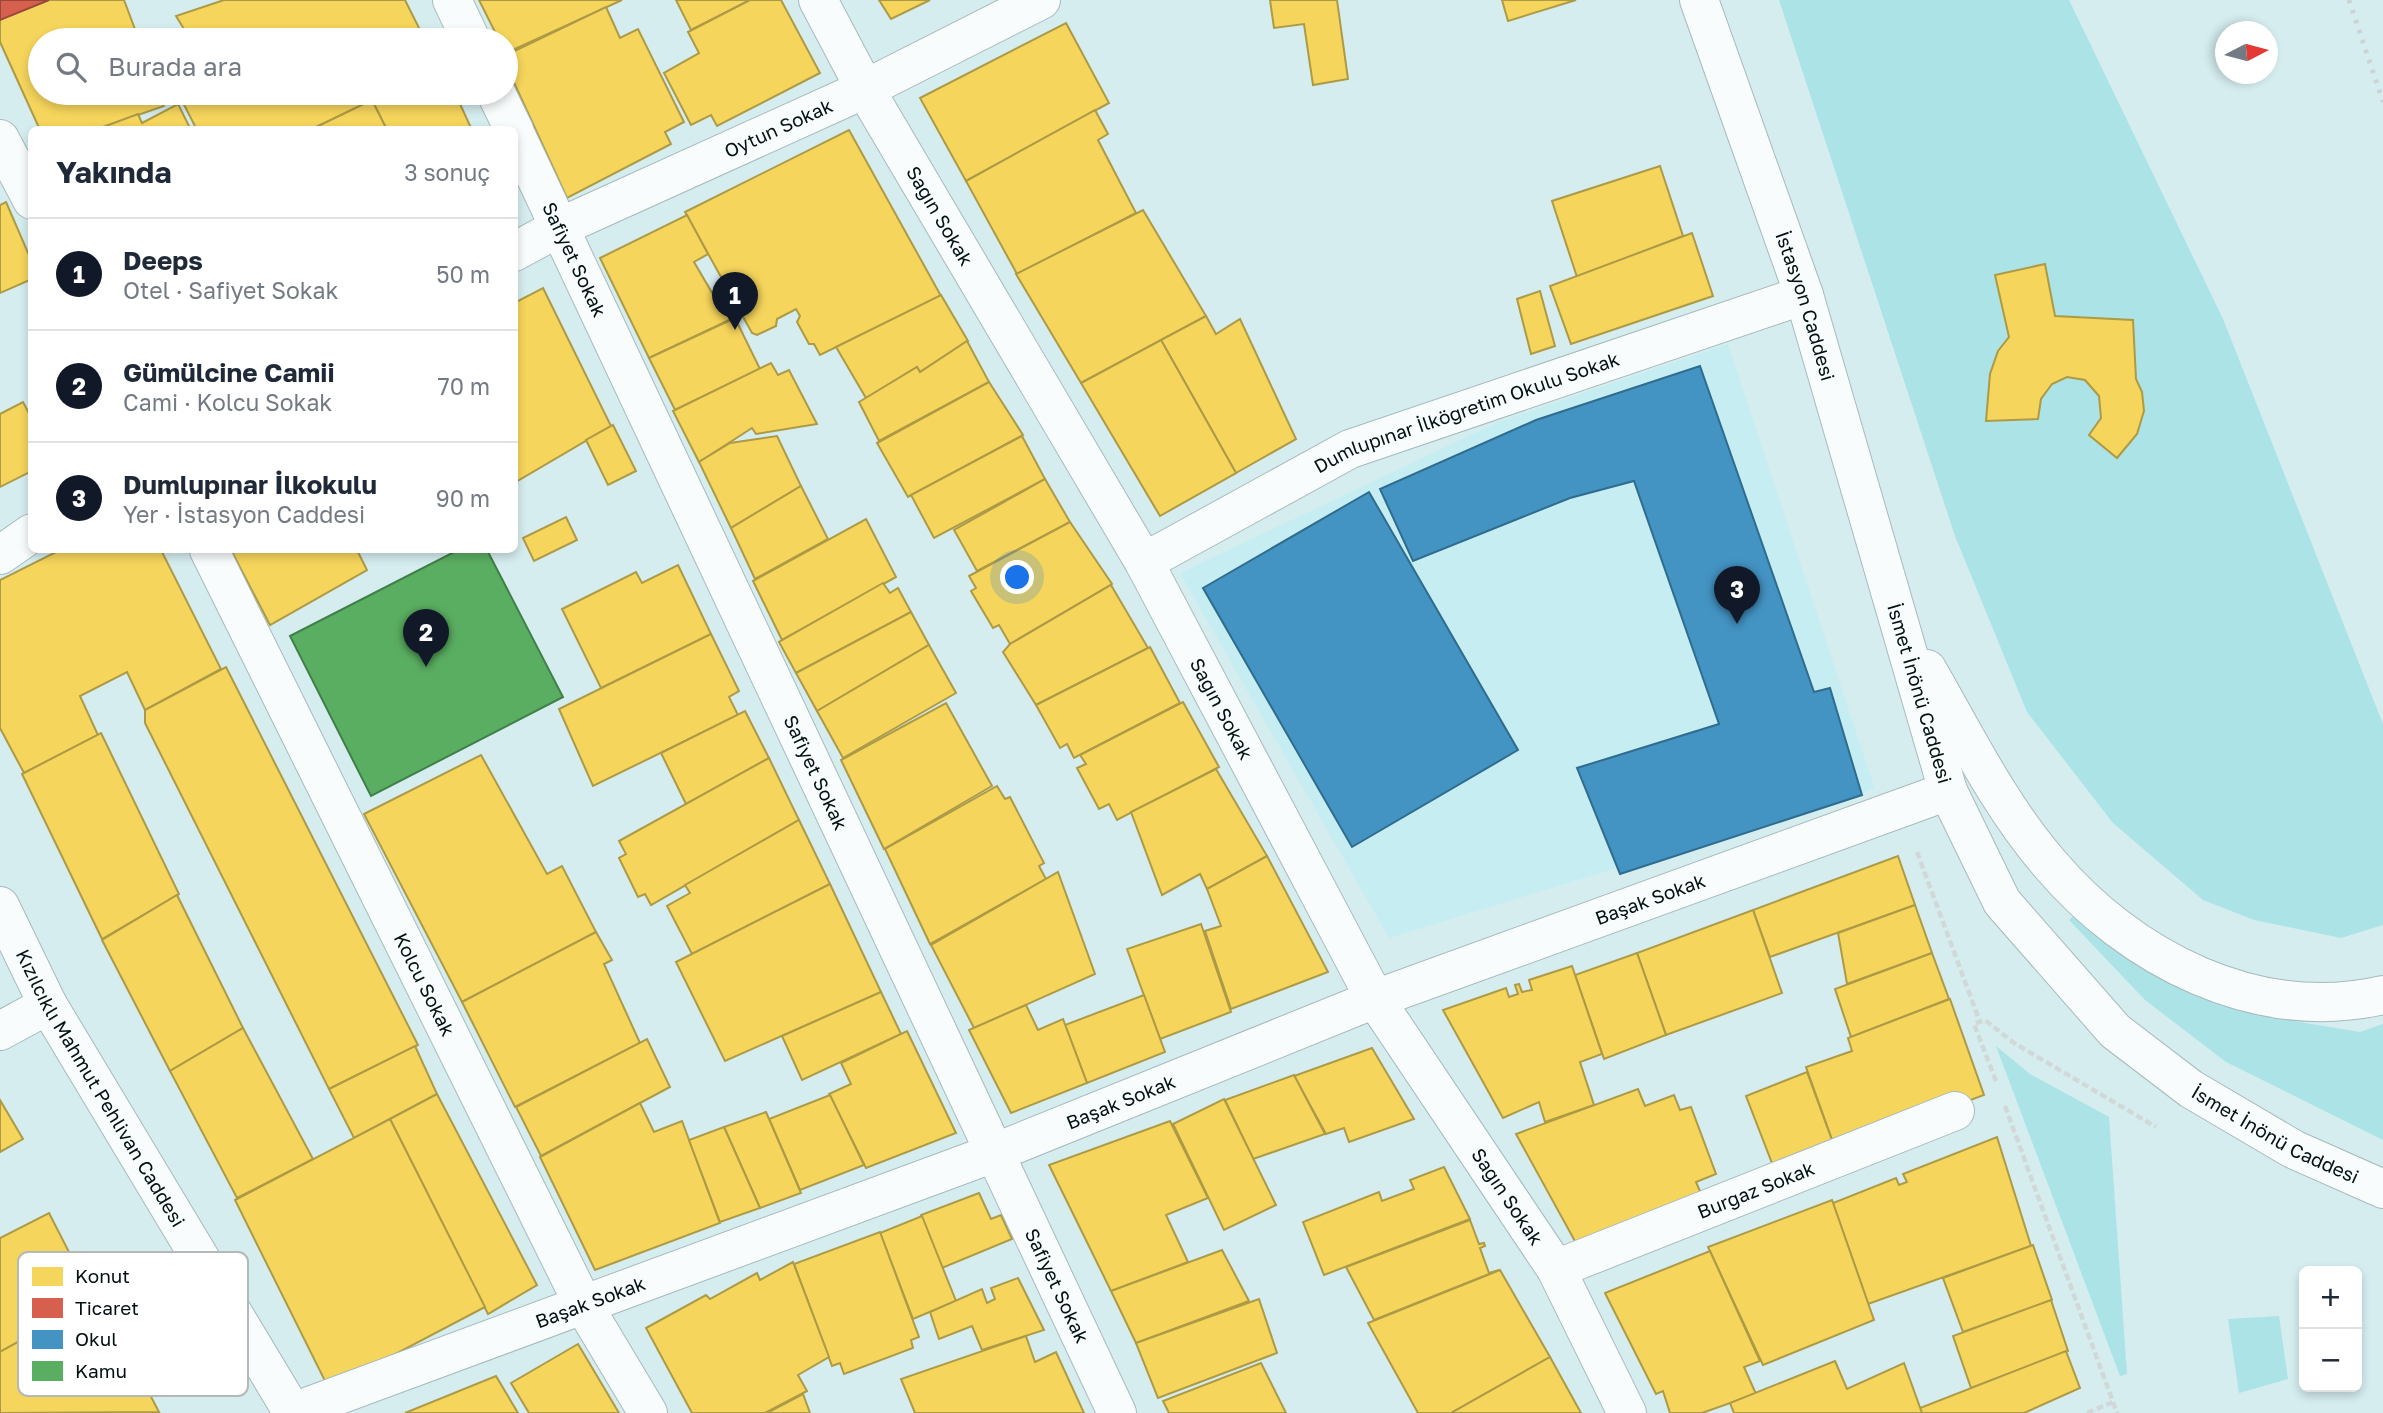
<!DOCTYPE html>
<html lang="tr">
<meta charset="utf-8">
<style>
:root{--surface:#fff;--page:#f2f2f3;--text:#1f2937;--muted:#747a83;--line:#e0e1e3;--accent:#111827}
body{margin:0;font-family:"Golos Text",sans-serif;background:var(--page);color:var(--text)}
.controls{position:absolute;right:21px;bottom:21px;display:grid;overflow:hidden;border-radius:10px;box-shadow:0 4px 10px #0003}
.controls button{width:63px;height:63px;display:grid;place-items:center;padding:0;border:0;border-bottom:2px solid var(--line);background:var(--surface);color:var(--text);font:35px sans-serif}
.compass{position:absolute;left:2215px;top:21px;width:63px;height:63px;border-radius:50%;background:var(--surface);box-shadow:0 4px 10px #0003;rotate:84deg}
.you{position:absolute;left:1018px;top:578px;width:24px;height:24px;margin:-18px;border:5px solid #fff;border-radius:50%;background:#1a73e8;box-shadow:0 0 0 10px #1a73e833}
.badge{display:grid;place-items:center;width:46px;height:46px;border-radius:50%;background:var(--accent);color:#fff;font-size:23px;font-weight:700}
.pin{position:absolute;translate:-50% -58px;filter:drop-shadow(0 2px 4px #0008)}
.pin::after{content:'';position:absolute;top:37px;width:24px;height:21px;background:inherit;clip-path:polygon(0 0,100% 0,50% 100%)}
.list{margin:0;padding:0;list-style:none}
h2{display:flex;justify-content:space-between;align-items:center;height:91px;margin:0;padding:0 28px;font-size:30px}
h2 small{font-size:23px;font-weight:400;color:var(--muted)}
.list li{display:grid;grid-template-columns:46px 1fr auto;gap:21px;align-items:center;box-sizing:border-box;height:112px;padding:0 28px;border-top:2px solid var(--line)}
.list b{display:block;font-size:26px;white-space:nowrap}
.list p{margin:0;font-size:23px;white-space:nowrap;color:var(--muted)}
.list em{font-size:23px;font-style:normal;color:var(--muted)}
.icon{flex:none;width:38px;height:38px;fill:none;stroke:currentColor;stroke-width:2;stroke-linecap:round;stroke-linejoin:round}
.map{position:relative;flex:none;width:2383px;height:1413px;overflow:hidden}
.search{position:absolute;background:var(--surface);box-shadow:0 4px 10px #0003;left:28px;top:28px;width:490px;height:77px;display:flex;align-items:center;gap:18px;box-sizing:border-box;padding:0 24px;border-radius:38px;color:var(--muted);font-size:26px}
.panel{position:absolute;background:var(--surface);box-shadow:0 4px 10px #0003;left:28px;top:126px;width:490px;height:427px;border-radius:10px}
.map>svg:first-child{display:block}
.built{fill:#c6eef2}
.green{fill:#ace3e7}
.homes{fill:#f6d55c;stroke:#ad9a46;stroke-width:2}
.shops{fill:#d6604d;stroke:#97483b;stroke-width:2}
.schools{fill:#4393c3;stroke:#306c8e;stroke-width:2}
.public{fill:#5aae61;stroke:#407f49;stroke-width:2}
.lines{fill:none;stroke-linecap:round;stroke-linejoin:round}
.street-casing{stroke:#a7babc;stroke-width:40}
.secondary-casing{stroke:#a7babc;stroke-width:40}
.primary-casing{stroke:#a7babc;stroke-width:40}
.path{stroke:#d1d8d8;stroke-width:4.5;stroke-dasharray:7 3.5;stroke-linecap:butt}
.street{stroke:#f9fcfd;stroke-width:38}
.secondary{stroke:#f9fcfd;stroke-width:38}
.primary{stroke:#f9fcfd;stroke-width:38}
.rail{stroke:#ccd3d3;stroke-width:5;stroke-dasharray:3.5 7;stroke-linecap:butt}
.labels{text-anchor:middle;stroke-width:7;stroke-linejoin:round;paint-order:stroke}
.street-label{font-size:19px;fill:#031112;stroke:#fff}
.key{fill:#fff;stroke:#b3b8b8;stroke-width:2}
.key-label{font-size:19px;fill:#031112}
</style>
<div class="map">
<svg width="2383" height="1413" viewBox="0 0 2383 1413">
<rect width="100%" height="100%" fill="#d5edef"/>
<path class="built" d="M 1728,344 L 1875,789 L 1389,938 L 1180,573 L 1498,422 Z"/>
<g class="green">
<path d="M 1779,0 L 2069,0 L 2223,319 L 2383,724 L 2383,925 L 2341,938 L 2254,920 L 2203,900 L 2113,823 L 2027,712 L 1955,536 Z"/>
<path d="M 2078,911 L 2169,974 L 2270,1017 L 2360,1032 L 2383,1024 L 2383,1140 L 2226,1062 L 2145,1000 L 2069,920 Z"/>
<path d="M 1996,1046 L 2030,1074 L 2109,1117 L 2127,1374 L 2120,1376 Z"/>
<path d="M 2279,1316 L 2288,1379 L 2239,1393 L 2228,1319 Z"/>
</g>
<g class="homes">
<path d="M 48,0 L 124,0 L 139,40 L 40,40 L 40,93 L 159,93 L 164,106 L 95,130 L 40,130 L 0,42 L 0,19 Z"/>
<path d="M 224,0 L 405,0 L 425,40 L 158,40 L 184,29 L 176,16 Z"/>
<path d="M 479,0 L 622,0 L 506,53 L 506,40 L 499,40 Z"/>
<path d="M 676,0 L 750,0 L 691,30 Z"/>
<path d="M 750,0 L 781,0 L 820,73 L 717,126 L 711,115 L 691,125 L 664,73 L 699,53 L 688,32 Z"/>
<path d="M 879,0 L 930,0 L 891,19 Z"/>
<path d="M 1270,0 L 1337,0 L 1348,79 L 1313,85 L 1304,24 L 1274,28 Z"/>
<path d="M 1502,0 L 1576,0 L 1508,21 Z"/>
<path d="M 606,7 L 620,38 L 638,29 L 684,122 L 665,132 L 671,144 L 567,198 L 506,65 L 506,55 Z"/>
<path d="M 1066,23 L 1109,103 L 966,181 L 920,98 Z"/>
<path d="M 178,93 L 387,93 L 310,130 L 197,130 Z"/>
<path d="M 387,93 L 455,93 L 472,130 L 387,130 L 372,100 Z"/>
<path d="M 372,100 L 387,130 L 310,130 Z"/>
<path d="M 178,104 L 191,130 L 95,130 L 138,114 L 142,123 Z"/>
<path d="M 1095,110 L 1108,134 L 1098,140 L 1136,213 L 1017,274 L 966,181 Z"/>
<path d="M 849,130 L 941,296 L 820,355 L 814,344 L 809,344 L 797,322 L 800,316 L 796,309 L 777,319 L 776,326 L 757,335 L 752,333 L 685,212 Z"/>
<path d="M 1660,166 L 1683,236 L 1577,277 L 1552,201 Z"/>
<path d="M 6,202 L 32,262 L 32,279 L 0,293 L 0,205 Z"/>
<path d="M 1143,210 L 1206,316 L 1081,383 L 1016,274 Z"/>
<path d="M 687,215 L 708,254 L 694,262 L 714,296 L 727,288 L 742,314 L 649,358 L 600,258 Z"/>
<path d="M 1692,233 L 1713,296 L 1571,344 L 1550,286 Z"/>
<path d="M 2045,264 L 2055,316 L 2133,320 L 2136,379 L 2142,392 L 2144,411 L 2137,434 L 2117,458 L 2089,435 L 2101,418 L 2099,396 L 2085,380 L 2067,377 L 2052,384 L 2041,399 L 2038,419 L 1986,421 L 1990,374 L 1998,351 L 2009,337 L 1995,275 Z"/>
<path d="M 543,288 L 611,426 L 514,483 L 514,303 Z"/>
<path d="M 1540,291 L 1555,346 L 1531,354 L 1517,299 Z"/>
<path d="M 941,295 L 968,341 L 920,372 L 917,367 L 866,398 L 836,347 Z"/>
<path d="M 1206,316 L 1216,334 L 1240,319 L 1296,439 L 1236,473 L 1161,340 Z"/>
<path d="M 735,318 L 760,369 L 675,410 L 649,358 Z"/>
<path d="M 1161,340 L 1236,473 L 1160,516 L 1081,383 Z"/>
<path d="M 967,341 L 989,382 L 879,441 L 859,402 L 917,367 L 920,372 Z"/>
<path d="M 771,363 L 778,375 L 789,370 L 817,424 L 756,434 L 752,428 L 699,462 L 673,411 Z"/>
<path d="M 989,382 L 1023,435 L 908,497 L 877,443 Z"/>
<path d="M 23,402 L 32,419 L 32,471 L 0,487 L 0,414 Z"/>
<path d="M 613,425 L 636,471 L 608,485 L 586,440 Z"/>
<path d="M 777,436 L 801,486 L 731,528 L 699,462 L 730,443 Z"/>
<path d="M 1022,436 L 1045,479 L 934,538 L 911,495 Z"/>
<path d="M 1045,479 L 1070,522 L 977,571 L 954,530 Z"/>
<path d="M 801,486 L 828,539 L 755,579 L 731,528 Z"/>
<path d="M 566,517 L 577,540 L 534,561 L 523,538 Z"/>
<path d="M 866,519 L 896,577 L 782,640 L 753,581 Z"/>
<path d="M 1070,522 L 1112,584 L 1010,644 L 999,625 L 993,628 L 971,591 L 976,588 L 969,576 Z"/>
<path d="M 60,550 L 161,550 L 221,669 L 145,710 L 127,672 L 80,696 L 98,735 L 24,773 L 0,728 L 0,580 Z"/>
<path d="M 231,550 L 357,550 L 367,570 L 270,625 Z"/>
<path d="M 678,565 L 711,634 L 601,688 L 562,609 L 636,572 L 642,583 Z"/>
<path d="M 883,583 L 890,593 L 898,588 L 911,612 L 796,673 L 779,642 Z"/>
<path d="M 1111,585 L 1148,648 L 1036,705 L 1003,652 L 1010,644 Z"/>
<path d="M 911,612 L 929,645 L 817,711 L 796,673 Z"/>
<path d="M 711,634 L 739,691 L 729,697 L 738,715 L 593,786 L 559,709 Z"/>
<path d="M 929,645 L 956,693 L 843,758 L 817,711 Z"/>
<path d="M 1150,647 L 1180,703 L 1074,758 L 1067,744 L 1060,748 L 1036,705 Z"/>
<path d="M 226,667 L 418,1045 L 329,1089 L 145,723 L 145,710 Z"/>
<path d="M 1183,702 L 1219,767 L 1117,820 L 1109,804 L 1099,809 L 1077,768 L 1086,764 L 1080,755 Z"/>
<path d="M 946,703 L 992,786 L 884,849 L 841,760 Z"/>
<path d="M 745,711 L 769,758 L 686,804 L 661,753 Z"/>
<path d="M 101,733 L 179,894 L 102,939 L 22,774 Z"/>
<path d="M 481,755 L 547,874 L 562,866 L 596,932 L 462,1002 L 364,814 Z"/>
<path d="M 769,758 L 799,820 L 651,905 L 645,894 L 638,897 L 619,858 L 626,854 L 619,841 Z"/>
<path d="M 1216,769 L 1267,856 L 1207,889 L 1200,874 L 1162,895 L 1131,812 Z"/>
<path d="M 997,786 L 1005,799 L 1010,797 L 1044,863 L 1039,866 L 1046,879 L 930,944 L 885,849 Z"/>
<path d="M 799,820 L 830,884 L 692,954 L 667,906 L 690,893 L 685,885 Z"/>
<path d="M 1267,856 L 1328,972 L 1231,1009 L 1205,931 L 1221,926 L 1207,889 Z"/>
<path d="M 1898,856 L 1915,905 L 1770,957 L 1753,910 Z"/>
<path d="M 1058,872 L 1095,974 L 974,1028 L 931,945 Z"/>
<path d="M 830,884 L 881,992 L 725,1061 L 676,962 Z"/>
<path d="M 177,895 L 243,1028 L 170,1071 L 102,940 Z"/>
<path d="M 1915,905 L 1932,953 L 1847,984 L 1838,933 Z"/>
<path d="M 1753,910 L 1782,993 L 1666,1035 L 1637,953 Z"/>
<path d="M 1201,924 L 1231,1012 L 1160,1039 L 1127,949 Z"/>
<path d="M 596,932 L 612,960 L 604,964 L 640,1043 L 515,1107 L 462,1002 Z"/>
<path d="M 1637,953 L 1666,1035 L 1604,1059 L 1575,975 Z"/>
<path d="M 1932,953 L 1949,999 L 1851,1037 L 1835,989 Z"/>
<path d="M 1572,966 L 1602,1054 L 1580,1062 L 1594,1105 L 1545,1122 L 1539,1102 L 1503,1118 L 1443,1010 L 1506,988 L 1509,997 L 1518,994 L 1515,985 L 1519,984 L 1522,992 L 1532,990 L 1529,980 Z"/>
<path d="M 881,992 L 901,1034 L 802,1080 L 782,1036 Z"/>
<path d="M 1144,995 L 1165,1052 L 1087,1083 L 1065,1025 Z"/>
<path d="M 1950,999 L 1984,1095 L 1836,1151 L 1806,1067 L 1852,1051 L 1848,1038 Z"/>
<path d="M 1026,1005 L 1038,1030 L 1063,1019 L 1087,1083 L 1011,1113 L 969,1030 Z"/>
<path d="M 243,1028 L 313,1159 L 237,1198 L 170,1071 Z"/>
<path d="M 907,1031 L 956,1133 L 866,1168 L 829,1094 L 851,1084 L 841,1063 Z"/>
<path d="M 647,1039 L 670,1087 L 541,1156 L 516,1107 Z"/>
<path d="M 415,1046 L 437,1094 L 354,1138 L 329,1089 Z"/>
<path d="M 1372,1048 L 1414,1119 L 1349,1142 L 1344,1128 L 1326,1134 L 1294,1076 Z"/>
<path d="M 1807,1072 L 1836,1151 L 1777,1176 L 1746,1096 Z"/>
<path d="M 1294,1075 L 1325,1134 L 1253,1159 L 1225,1100 Z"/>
<path d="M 1638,1089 L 1645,1106 L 1674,1095 L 1680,1110 L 1691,1107 L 1716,1174 L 1696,1182 L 1705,1203 L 1582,1254 L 1516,1134 Z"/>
<path d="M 437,1094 L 537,1285 L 488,1314 L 390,1119 Z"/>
<path d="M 830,1095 L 864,1165 L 800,1190 L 769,1119 Z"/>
<path d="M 1224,1099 L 1276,1205 L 1224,1230 L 1173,1124 Z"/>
<path d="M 0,1100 L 23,1139 L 0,1152 Z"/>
<path d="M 640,1103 L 654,1132 L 682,1121 L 720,1223 L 595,1270 L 540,1157 Z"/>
<path d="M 766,1112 L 801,1193 L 760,1208 L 724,1127 Z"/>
<path d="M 390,1119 L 485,1307 L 329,1389 L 235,1200 Z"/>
<path d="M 1170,1121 L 1208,1198 L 1166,1215 L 1188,1262 L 1111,1291 L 1049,1165 Z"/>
<path d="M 724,1127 L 760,1208 L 720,1222 L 689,1140 Z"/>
<path d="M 1997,1137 L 2031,1246 L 1868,1304 L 1833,1203 L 1896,1178 L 1899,1185 L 1907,1182 L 1903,1174 Z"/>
<path d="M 1444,1167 L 1470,1219 L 1324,1275 L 1303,1222 L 1379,1192 L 1382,1201 L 1414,1189 L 1410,1180 Z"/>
<path d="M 979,1193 L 991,1219 L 1001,1215 L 1012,1239 L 942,1268 L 921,1215 Z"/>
<path d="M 1832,1200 L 1874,1320 L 1763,1365 L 1708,1247 Z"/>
<path d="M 49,1213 L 94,1301 L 0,1352 L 0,1238 Z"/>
<path d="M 922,1216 L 956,1301 L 913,1319 L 880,1233 Z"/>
<path d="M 1470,1220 L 1479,1244 L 1484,1243 L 1485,1246 L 1480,1248 L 1489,1273 L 1499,1270 L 1374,1320 L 1346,1267 Z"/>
<path d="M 880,1232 L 919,1337 L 911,1340 L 913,1348 L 844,1374 L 840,1363 L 832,1366 L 794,1264 Z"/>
<path d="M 2033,1245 L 2052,1300 L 1963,1332 L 1943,1278 Z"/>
<path d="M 1222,1250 L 1249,1301 L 1136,1343 L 1111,1291 Z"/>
<path d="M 1710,1251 L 1760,1361 L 1744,1367 L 1756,1394 L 1702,1413 L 1670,1413 L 1663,1391 L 1656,1394 L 1605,1293 Z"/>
<path d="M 793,1262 L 829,1357 L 798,1375 L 807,1391 L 765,1413 L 692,1413 L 646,1328 L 706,1295 L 710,1299 L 757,1273 L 760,1280 Z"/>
<path d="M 1500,1270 L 1550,1357 L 1451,1413 L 1418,1413 L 1368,1323 Z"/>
<path d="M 1018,1278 L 1044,1330 L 982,1350 L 972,1326 L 939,1339 L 930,1312 L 982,1289 L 987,1303 L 995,1299 L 991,1288 Z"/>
<path d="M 99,1297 L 159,1412 L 0,1413 L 0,1352 Z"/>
<path d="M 1259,1299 L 1277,1353 L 1158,1398 L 1136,1343 Z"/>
<path d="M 2051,1300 L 2068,1351 L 1971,1388 L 1953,1336 Z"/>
<path d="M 1026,1336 L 1035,1362 L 1056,1352 L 1084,1413 L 915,1413 L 901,1379 Z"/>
<path d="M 578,1344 L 619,1413 L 529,1413 L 511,1383 Z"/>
<path d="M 2066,1351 L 2080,1388 L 2024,1413 L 1922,1413 L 1920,1408 Z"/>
<path d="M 1550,1357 L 1581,1413 L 1451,1413 Z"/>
<path d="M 1835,1361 L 1847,1389 L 1904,1363 L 1922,1413 L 1734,1413 L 1730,1403 Z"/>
<path d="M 1261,1363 L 1286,1413 L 1169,1413 L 1163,1401 Z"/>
<path d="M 496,1376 L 518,1413 L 405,1413 Z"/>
<path d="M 803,1394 L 810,1413 L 767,1413 Z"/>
</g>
<path class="shops" d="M 0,0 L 49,0 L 0,20 Z"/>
<g class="schools">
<path d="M 1700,366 L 1814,692 L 1830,688 L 1862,795 L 1620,874 L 1577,768 L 1719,724 L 1634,481 L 1570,498 L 1413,561 L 1380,489 L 1536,420 Z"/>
<path d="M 1369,492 L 1518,750 L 1352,847 L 1203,588 Z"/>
</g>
<path class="public" d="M 458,550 L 487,550 L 563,697 L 371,796 L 290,636 Z"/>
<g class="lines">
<defs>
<g id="street">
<path d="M 452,0 L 471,40"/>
<path id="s1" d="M 818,0 L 865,89 L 1144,562 L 1375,999 L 1556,1269 L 1627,1413"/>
<path d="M 496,93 L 514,130"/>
<path id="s2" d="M 514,131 L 1117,1413"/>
<path d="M 0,139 L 32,200"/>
<path id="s3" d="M 514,252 L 560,227 L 865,89 L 1041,0"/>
<path id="s4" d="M 209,550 L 584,1306 L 648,1413"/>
<path d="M 0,555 L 32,533"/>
<path id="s5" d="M 1144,562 L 1350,449 L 1804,295"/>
<path d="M 0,1031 L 48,1005"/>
<path id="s6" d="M 1556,1269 L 1955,1111"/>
<path id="s7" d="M 293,1412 L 994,1153 L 1375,999 L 1948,791"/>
</g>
<g id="secondary">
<path id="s8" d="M 0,906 L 48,1005 L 293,1413"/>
</g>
<g id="primary">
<path id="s9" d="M 1699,0 L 1804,295 L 1948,791 L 2002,902 L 2115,1031 L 2191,1089 L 2293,1149 L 2383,1189"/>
<path d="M 1927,669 C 1965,735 1999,805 2049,863 C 2130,959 2257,1024 2383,995"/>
</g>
</defs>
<use href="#street" class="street-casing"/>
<use href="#secondary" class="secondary-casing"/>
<use href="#primary" class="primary-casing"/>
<g class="path">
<path d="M 1917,852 L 1980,1022"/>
<path d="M 1996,1081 L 1974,1024 L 1985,1020 L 2014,1043 L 2156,1127"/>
<path d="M 2005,1106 L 2117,1413"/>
<path d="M 2087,1413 L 2113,1402"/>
</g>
<use href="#street" class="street"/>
<use href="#secondary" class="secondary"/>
<use href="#primary" class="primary"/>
<path class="rail" d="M 2349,0 L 2383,102"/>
</g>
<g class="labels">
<g class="street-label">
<text dy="7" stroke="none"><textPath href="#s3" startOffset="292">Oytun Sokak</textPath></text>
<text dy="7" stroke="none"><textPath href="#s1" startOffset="248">Sağın Sokak</textPath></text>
<text dy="7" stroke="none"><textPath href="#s2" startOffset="142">Safiyet Sokak</textPath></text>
<text dy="7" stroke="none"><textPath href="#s9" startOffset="324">İstasyon Caddesi</textPath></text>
<text dy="7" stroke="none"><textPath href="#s5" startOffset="357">Dumlupınar İlköğretim Okulu Sokak</textPath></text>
<text dy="7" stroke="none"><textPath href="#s1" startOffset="816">Sağın Sokak</textPath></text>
<text dy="7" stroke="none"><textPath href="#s9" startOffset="728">İsmet İnönü Caddesi</textPath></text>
<text dy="7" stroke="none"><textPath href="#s2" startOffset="709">Safiyet Sokak</textPath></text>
<text dy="7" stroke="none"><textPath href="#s7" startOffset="1451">Başak Sokak</textPath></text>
<text dy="7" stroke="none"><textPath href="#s4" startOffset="485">Kolcu Sokak</textPath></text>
<text dy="7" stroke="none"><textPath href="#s8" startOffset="208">Kızılcıklı Mahmut Pehlivan Caddesi</textPath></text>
<text dy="7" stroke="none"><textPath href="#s7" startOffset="884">Başak Sokak</textPath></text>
<text dy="7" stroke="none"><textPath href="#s9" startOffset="1316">İsmet İnönü Caddesi</textPath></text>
<text dy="7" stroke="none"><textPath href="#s6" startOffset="215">Burgaz Sokak</textPath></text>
<text dy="7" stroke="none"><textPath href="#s1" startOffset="1382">Sağın Sokak</textPath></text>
<text dy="7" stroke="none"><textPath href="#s2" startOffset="1276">Safiyet Sokak</textPath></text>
<text dy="7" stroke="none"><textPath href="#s7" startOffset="317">Başak Sokak</textPath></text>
</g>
</g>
<rect x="18" y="1252" width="230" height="144" rx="10" class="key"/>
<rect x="32" y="1267" width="31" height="19" fill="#f6d55c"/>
<rect x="32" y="1298" width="31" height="20" fill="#d6604d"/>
<rect x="32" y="1330" width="31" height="19" fill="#4393c3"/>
<rect x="32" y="1361" width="31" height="20" fill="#5aae61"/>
<g class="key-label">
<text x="75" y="1283">Konut</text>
<text x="75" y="1315">Ticaret</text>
<text x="75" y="1346">Okul</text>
<text x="75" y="1378">Kamu</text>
</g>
</svg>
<div class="controls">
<button>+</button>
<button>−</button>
</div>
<svg class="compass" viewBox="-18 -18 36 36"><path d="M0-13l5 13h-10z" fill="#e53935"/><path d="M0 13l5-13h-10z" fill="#747a83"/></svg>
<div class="you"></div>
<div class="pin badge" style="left:735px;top:330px">1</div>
<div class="pin badge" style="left:426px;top:667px">2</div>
<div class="pin badge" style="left:1737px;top:624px">3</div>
<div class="search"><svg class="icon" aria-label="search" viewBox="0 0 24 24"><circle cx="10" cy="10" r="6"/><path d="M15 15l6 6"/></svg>Burada ara</div>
<section class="panel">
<h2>Yakında<small>3 sonuç</small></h2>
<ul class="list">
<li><span class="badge">1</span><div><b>Deeps</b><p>Otel · Safiyet Sokak</p></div><em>50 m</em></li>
<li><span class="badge">2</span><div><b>Gümülcine Camii</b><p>Cami · Kolcu Sokak</p></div><em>70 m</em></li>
<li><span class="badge">3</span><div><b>Dumlupınar İlkokulu</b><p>Yer · İstasyon Caddesi</p></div><em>90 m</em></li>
</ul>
</section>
</div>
